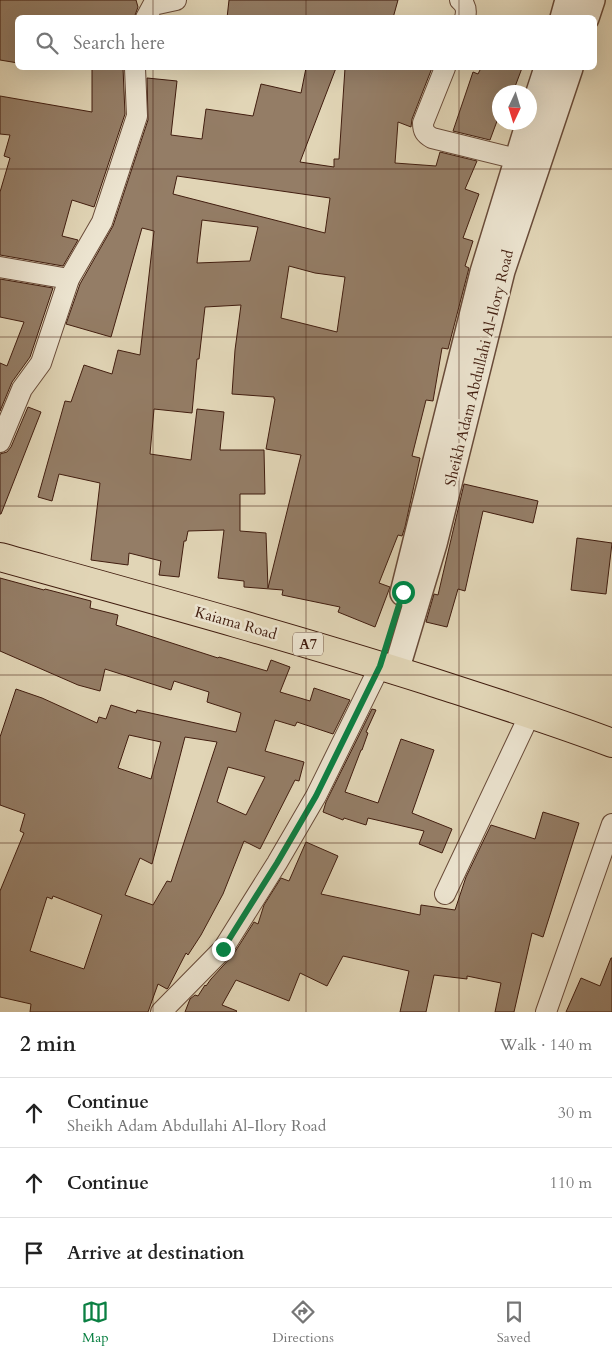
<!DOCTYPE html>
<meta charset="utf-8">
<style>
:root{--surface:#fff;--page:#f2f2f2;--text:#222;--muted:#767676;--line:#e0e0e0;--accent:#0b8043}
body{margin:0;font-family:Cardo,serif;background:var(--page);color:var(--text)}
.compass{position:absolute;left:492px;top:85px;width:45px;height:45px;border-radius:50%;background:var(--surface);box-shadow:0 5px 20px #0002;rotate:184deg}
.stop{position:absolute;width:15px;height:15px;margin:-11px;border:4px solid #0b8043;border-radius:50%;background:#fff}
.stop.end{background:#0b8043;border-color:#fff;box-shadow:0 1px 5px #0008}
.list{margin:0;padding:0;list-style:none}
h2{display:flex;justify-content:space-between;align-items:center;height:65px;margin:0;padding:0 20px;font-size:21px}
h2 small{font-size:16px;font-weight:400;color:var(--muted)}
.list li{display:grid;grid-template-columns:32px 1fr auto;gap:15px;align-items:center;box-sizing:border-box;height:70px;padding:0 20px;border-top:1px solid var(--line)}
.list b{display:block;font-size:19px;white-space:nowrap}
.list p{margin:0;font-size:16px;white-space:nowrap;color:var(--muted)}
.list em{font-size:16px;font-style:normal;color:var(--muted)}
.icon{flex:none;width:28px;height:28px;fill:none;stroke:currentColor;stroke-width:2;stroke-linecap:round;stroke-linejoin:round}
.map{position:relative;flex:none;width:612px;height:1012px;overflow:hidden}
.search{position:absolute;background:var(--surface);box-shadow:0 5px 20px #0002;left:15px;right:15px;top:15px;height:55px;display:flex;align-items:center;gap:12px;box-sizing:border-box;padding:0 18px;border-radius:8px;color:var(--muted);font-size:19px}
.sheet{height:275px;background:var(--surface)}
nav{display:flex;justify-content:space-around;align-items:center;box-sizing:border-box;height:70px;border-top:1px solid var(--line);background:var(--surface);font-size:14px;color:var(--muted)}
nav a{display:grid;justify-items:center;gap:2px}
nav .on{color:var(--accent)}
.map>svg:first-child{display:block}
.building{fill:#947d66;stroke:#411d0f;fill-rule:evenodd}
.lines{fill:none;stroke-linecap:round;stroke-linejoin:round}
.minor-casing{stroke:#694b39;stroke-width:22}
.tertiary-casing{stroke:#694b39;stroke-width:28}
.trunk-casing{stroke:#411d0f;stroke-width:30}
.minor{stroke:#ece4d0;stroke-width:20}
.tertiary{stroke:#ece4d0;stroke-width:25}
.trunk{stroke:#e1d5b6;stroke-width:28}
.route{stroke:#0b8043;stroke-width:6}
.grid{fill:none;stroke:#411d0f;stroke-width:1;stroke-opacity:0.55}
.labels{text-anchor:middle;stroke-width:5;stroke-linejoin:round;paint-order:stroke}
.shield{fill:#ece4d0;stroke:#745949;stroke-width:1}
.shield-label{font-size:14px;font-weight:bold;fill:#411d0f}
.street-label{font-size:15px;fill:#411d0f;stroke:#ece4d0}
</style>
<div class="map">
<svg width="612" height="1012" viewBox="0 0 612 1012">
<rect width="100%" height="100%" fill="#e1d5b6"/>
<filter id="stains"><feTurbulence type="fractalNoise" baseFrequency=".004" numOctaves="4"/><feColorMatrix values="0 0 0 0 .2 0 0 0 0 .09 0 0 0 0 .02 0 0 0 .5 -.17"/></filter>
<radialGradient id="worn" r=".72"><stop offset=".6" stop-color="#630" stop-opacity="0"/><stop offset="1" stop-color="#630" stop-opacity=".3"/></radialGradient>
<g class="building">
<path d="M 0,0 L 136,0 L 138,7 L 134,18 L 18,18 L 18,63 L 0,60 Z"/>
<path d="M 229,0 L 398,0 L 393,18 L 227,18 Z"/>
<path d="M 92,68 L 123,68 L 125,114 L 94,207 L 72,200 L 62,236 L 78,240 L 63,266 L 0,255 L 0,192 L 10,158 L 4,156 L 10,135 L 0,134 L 0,96 L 92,112 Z"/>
<path d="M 306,68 L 336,68 L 300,162 L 334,167 L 334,159 L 339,159 L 345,68 L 432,68 L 412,119 L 411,127 L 398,122 L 395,163 L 436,166 L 440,152 L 477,161 L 465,189 L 479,194 L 463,238 L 473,241 L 465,266 L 469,268 L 448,349 L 442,348 L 433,401 L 426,400 L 412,456 L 420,458 L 405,527 L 402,536 L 398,535 L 379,583 L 390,587 L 375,627 L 338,612 L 340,607 L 282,595 L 283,590 L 244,587 L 244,581 L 218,578 L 224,530 L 188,531 L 186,541 L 184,541 L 179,577 L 159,575 L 161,561 L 129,553 L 128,565 L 91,560 L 100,483 L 59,474 L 52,501 L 38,497 L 65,401 L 71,402 L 84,365 L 112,374 L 118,350 L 140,355 L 154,231 L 142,228 L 111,337 L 66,324 L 80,284 L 113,226 L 148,120 L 147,78 L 177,81 L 171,135 L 202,139 L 206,109 L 253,116 L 261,84 L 301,93 ZM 177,176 L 330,198 L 325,233 L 173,194 ZM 202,220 L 258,227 L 250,261 L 197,263 ZM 289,266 L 315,273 L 345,277 L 337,332 L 281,318 ZM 241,305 L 235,350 L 232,394 L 274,397 L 274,399 L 275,399 L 266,449 L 301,455 L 268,588 L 266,533 L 240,531 L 240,494 L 265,494 L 264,450 L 220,450 L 224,412 L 197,409 L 191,460 L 150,454 L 154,409 L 192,413 L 197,359 L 199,359 L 205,307 Z"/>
<path d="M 481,68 L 522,68 L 513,92 L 500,92 L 500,113 L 490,140 L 453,131 L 473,72 L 478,74 Z"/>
<path d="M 0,279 L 53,288 L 30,357 L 12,382 L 0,411 L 0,363 L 7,366 L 24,322 L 0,317 Z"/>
<path d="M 28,407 L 41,412 L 1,514 L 0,514 L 0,454 L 7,452 L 11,447 Z"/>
<path d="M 464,484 L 538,501 L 533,523 L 483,511 L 465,591 L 458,589 L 447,627 L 426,622 L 434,594 L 438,595 Z"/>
<path d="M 577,538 L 612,543 L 606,594 L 571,590 Z"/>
<path d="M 0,578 L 44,590 L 45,589 L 91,601 L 90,608 L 118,615 L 116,625 L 218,658 L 219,657 L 267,671 L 271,660 L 290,667 L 280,692 L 310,701 L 314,688 L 350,700 L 333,734 L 297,722 L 295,726 L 275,720 L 265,751 L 304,762 L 299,781 L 295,780 L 260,849 L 244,841 L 223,894 L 201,935 L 188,955 L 186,953 L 168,988 L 167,989 L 158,984 L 148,1012 L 30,1012 L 31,1004 L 0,997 L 0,891 L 24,833 L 20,831 L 25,814 L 0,805 L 0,737 L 16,689 L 42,698 L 97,723 L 99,717 L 106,719 L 111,705 L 136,713 L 137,710 L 236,732 L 241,713 L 207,702 L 209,692 L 174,681 L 171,690 L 105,669 L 100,691 L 78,685 L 0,651 ZM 129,735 L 161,742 L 151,779 L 118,768 ZM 185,737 L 217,742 L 171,882 L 167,881 L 153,905 L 125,895 L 140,858 L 152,864 ZM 228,767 L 265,777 L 246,815 L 217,802 ZM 53,896 L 102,915 L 84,969 L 30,951 L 47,897 L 52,899 Z"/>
<path d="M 372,709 L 376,710 L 366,732 L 368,733 L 362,750 L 361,750 L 345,792 L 378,803 L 401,739 L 434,750 L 412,813 L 452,829 L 442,853 L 419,844 L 424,831 L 368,818 L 366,825 L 344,818 L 343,820 L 323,812 L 326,802 Z"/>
<path d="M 543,812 L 579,823 L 543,937 L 532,933 L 514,1012 L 495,1012 L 501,983 L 467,976 L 467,979 L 434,975 L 426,1012 L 400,1012 L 409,971 L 343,956 L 327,986 L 300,973 L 289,1001 L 236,980 L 222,1005 L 237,1011 L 236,1012 L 185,1012 L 190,999 L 195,995 L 198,996 L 205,985 L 206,986 L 211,979 L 233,955 L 254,922 L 258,924 L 264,905 L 281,878 L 289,881 L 306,842 L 338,856 L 321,894 L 420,915 L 421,905 L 455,910 L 466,877 L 491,825 L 535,839 Z"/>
<path d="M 611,958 L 612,958 L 612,1012 L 566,1012 L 581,978 L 600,986 Z"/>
</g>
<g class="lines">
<defs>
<g id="minor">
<path d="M 460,0 C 466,5 467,10 465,18"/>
<path d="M 146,18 L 153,5 L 176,0"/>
<path d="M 445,68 L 423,123 C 423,131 425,134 432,138 L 517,159"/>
<path d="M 0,267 L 69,279"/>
<path d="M 0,442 L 22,389 L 41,363 L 69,279 L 102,222 L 137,116 L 135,68"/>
<path d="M 445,894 L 530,714"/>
<path d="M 161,1012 L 223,949 L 277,863 L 316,796 L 380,666"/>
<path d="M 546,1012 L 612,824"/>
</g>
<g id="tertiary">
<path d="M 563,18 L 568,0"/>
<path d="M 586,18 L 592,0"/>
<path d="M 530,120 L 547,68"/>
<path d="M 403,593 L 483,272 L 529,122"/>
<path d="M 396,671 L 434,544 L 502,271 L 570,68"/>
</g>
<path id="trunk" d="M 0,557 C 144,597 287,636 429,681 C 490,701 552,720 612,743"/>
</defs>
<use href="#minor" class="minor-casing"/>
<use href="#tertiary" class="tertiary-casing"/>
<use href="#trunk" class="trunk-casing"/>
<use href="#minor" class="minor"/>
<use href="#tertiary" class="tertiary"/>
<use href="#trunk" class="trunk"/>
</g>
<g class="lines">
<path class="route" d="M 223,949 L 277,863 L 316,796 L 380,666 L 403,592"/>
</g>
<path class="grid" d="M 153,0 L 153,18M 306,0 L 306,18M 459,0 L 459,18M 153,68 L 153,1012M 306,68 L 306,1012M 459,68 L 459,1012M 0,169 L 612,169M 0,337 L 612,337M 0,506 L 612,506M 0,675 L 612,675M 0,843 L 612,843"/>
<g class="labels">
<rect class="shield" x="293" y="632.5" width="30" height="23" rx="4"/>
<g class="shield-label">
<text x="308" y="649">A7</text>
</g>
<g class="street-label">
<text transform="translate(479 368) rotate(-76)" y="5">Sheikh Adam Abdullahi Al-Ilory Road</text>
<text transform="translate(236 623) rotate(16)" y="5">Kaiama Road</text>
</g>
</g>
<rect width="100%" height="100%" filter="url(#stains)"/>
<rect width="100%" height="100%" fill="url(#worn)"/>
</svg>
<svg class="compass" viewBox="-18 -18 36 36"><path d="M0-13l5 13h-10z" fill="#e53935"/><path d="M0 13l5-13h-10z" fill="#767676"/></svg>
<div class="stop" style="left:403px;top:592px"></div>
<div class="stop end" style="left:223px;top:949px"></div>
<div class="search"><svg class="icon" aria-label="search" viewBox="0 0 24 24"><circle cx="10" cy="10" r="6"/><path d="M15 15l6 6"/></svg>Search here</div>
</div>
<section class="sheet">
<h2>2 min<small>Walk · 140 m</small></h2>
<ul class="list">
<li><svg class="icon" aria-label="ahead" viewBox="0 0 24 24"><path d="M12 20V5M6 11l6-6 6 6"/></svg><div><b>Continue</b><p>Sheikh Adam Abdullahi Al-Ilory Road</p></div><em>30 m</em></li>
<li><svg class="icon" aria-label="ahead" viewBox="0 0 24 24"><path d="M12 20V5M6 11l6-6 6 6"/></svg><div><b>Continue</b></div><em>110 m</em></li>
<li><svg class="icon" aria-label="arrive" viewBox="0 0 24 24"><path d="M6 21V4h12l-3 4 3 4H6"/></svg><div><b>Arrive at destination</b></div></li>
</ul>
</section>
<nav>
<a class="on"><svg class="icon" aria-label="map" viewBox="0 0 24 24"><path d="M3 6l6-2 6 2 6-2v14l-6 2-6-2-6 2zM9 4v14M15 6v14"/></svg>Map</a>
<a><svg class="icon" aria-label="directions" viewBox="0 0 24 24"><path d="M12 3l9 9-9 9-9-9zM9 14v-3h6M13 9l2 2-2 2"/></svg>Directions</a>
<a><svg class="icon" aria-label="saved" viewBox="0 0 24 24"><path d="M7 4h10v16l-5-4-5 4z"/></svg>Saved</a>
</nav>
